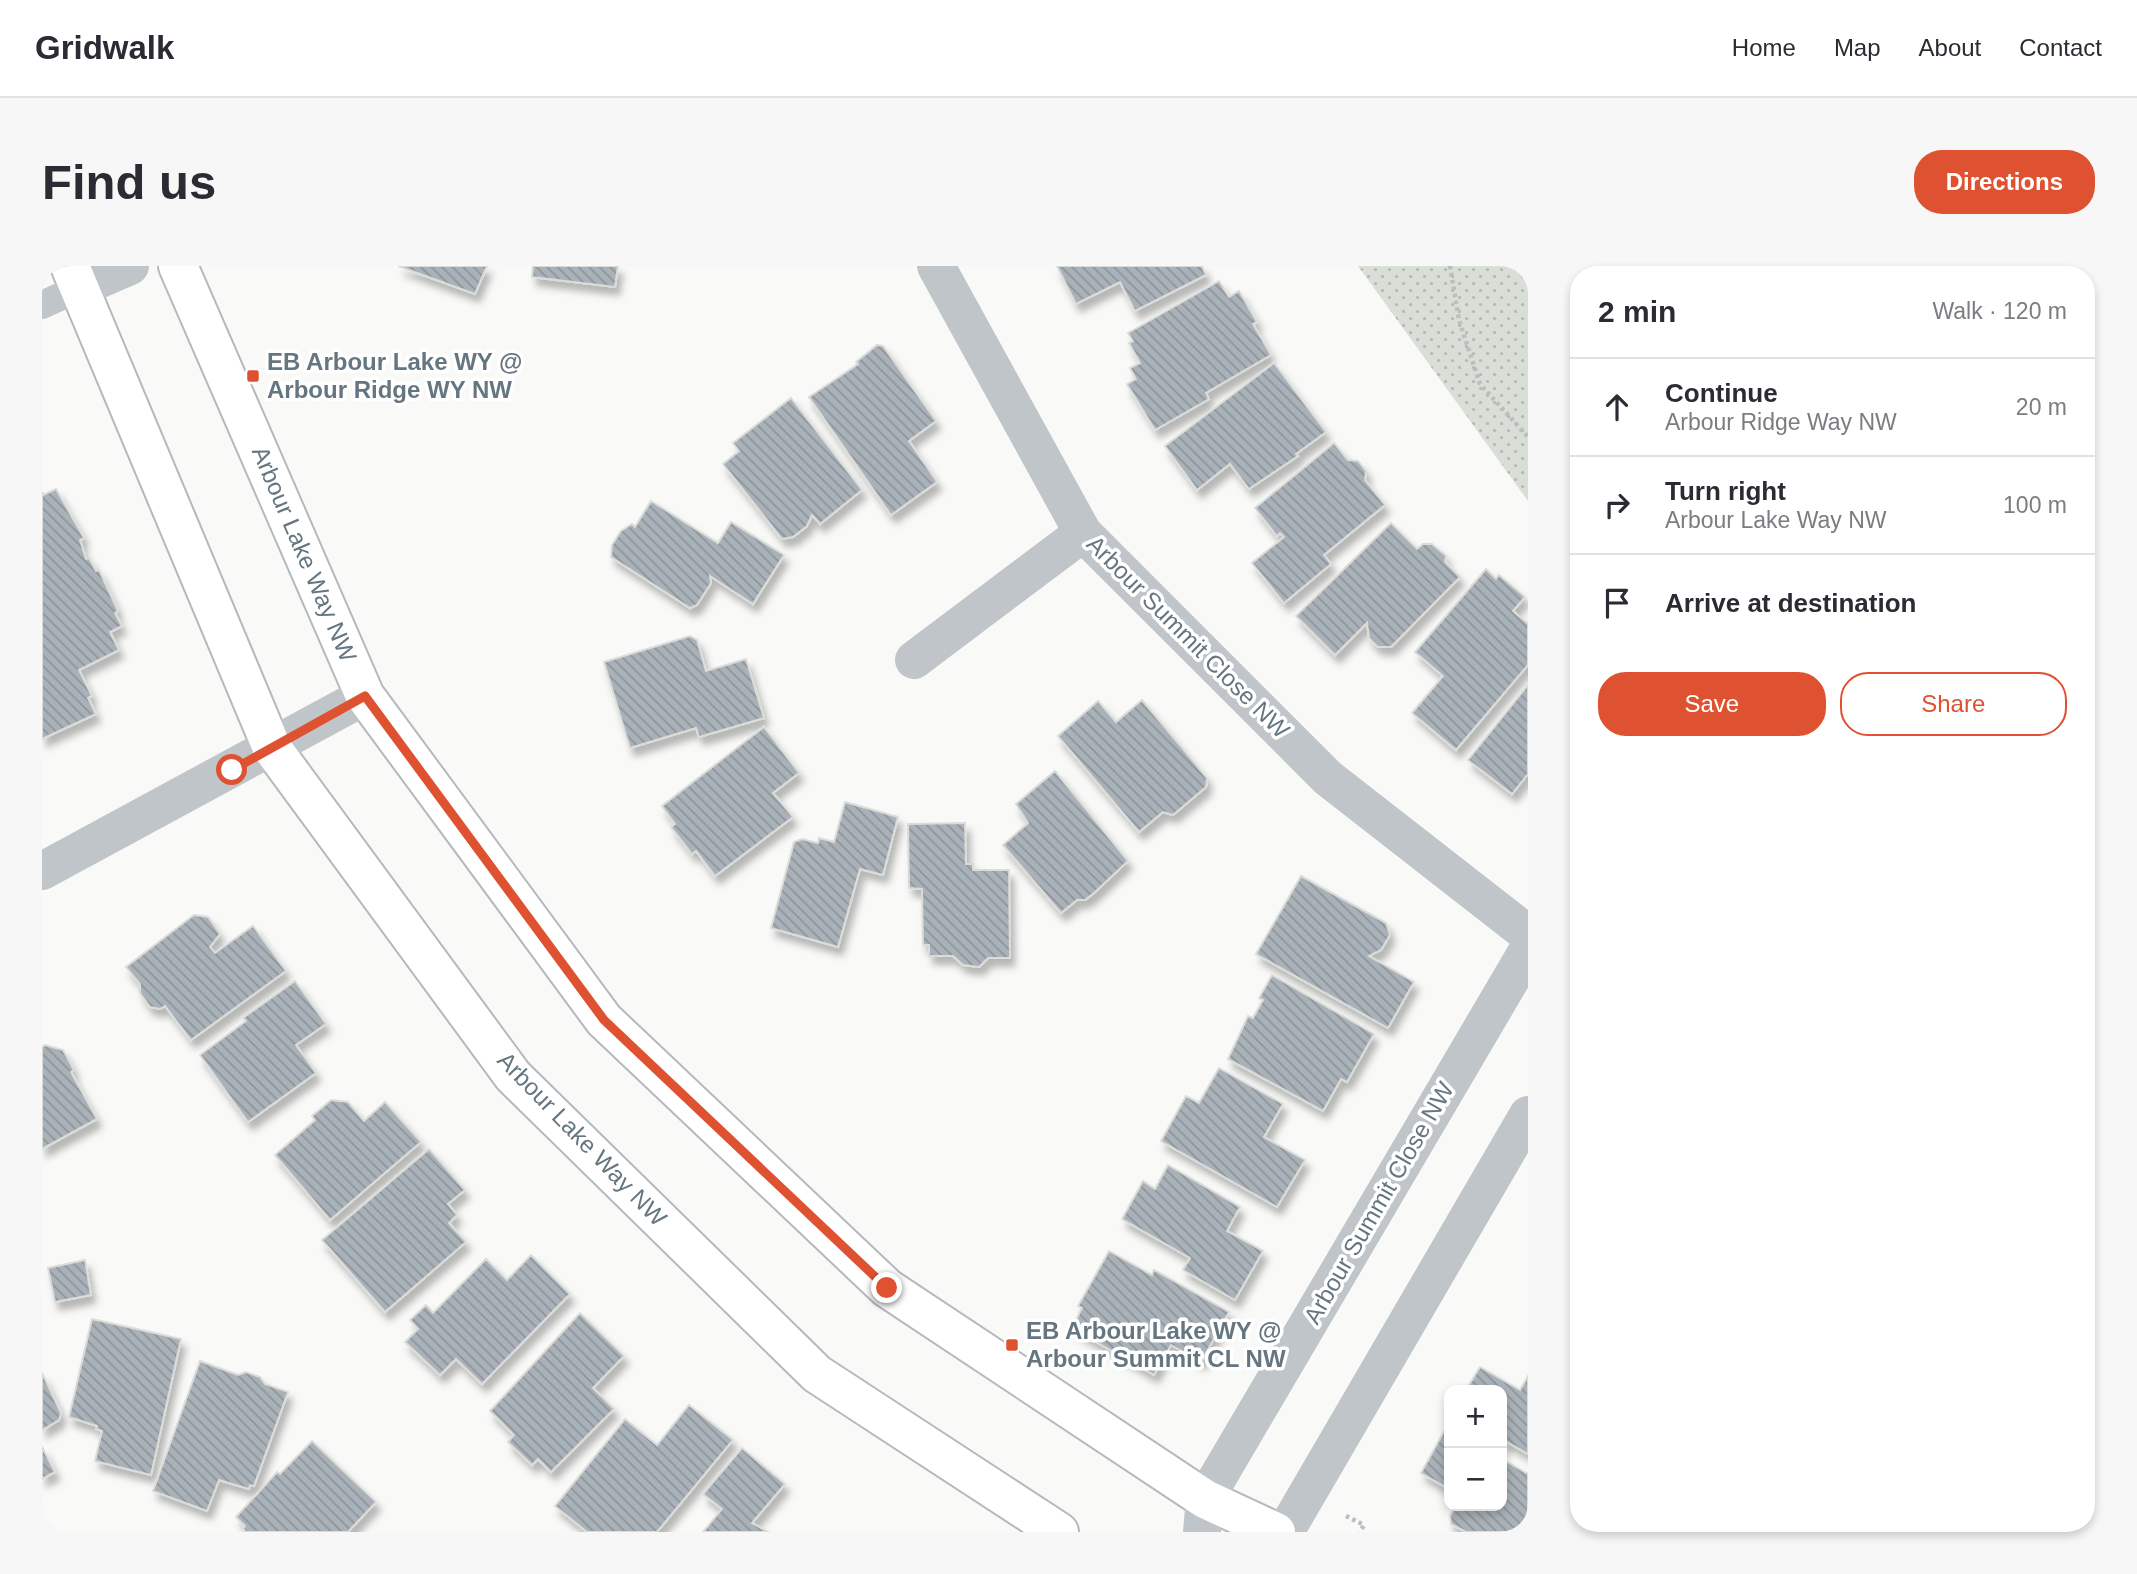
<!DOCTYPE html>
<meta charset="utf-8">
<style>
:root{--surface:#fff;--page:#f7f7f7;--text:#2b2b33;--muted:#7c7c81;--line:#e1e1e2;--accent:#df5231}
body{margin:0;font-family:Helvetica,sans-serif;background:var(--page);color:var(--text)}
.controls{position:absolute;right:21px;bottom:21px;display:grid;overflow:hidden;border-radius:14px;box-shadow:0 4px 10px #0003}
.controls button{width:63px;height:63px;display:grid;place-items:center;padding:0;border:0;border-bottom:2px solid var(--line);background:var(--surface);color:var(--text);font:35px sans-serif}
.stop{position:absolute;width:21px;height:21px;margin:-16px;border:5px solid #df5231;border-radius:50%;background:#fff}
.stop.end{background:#df5231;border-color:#fff;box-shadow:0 2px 7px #0008}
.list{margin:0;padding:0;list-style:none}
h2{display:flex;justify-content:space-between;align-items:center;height:91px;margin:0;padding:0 28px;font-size:30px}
h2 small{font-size:23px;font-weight:400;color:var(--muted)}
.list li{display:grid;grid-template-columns:46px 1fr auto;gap:21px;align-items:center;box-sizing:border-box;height:98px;padding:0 28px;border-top:2px solid var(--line)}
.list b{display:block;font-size:26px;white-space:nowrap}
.list p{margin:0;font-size:23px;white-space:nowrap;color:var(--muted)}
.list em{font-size:23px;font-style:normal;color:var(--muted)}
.actions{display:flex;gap:14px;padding:21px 28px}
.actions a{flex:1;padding:16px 0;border:2px solid var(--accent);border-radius:28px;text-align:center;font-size:24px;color:var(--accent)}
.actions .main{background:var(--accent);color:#fff}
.icon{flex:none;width:38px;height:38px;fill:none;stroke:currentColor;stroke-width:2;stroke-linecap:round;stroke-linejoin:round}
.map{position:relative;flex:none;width:1486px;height:1266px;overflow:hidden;border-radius:28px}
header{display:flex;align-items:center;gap:42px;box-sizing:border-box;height:98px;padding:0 35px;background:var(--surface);border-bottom:2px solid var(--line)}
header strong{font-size:33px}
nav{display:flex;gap:38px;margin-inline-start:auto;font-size:24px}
.intro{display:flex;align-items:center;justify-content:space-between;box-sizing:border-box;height:168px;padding:0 42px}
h1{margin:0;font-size:49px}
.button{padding:18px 32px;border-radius:28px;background:var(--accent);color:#fff;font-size:24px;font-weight:700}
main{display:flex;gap:42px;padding:0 42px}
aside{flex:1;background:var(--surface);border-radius:28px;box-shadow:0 4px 10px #0003}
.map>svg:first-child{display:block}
.park{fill:url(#park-dots)}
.building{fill:url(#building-back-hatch);stroke:#dbdbd9;stroke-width:2;filter:url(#shadow)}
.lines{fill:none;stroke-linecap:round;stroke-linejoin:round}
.secondary-casing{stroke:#b3b9bd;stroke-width:42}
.path{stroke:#bbbec1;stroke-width:4.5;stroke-dasharray:3.5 3.5;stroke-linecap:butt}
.lane{stroke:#c0c5c9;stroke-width:28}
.street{stroke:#c0c5c9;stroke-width:38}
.secondary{stroke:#fff;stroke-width:38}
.route{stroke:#df5231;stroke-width:9}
.poi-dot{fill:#df5231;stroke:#fff;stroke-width:2.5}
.labels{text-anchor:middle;stroke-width:7;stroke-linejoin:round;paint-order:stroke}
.poi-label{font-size:24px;font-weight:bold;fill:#657681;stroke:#fff;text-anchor:start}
.street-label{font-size:24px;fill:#657681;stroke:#fff}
</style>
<header>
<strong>Gridwalk</strong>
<nav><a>Home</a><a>Map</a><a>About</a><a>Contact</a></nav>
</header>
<div class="intro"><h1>Find us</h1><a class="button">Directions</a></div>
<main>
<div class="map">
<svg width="1486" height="1266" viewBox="0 0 1486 1266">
<defs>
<pattern id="park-dots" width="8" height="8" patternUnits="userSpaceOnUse" patternTransform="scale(1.75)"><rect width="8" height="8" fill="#d9ded6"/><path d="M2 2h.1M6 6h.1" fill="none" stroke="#b4b9b3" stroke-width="1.8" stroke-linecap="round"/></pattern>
<pattern id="building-back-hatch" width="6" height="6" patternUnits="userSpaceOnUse" patternTransform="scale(1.75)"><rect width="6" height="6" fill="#a9b2b8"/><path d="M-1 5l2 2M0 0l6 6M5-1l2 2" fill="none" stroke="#8d959b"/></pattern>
<filter id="shadow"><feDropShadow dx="4.5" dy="8" stdDeviation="3.5" flood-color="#0004"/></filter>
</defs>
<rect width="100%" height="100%" fill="#f9f9f7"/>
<path class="park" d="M 1316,0 L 1486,0 L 1486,235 Z"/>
<g class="building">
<path d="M 356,0 L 445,0 L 433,28 Z"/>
<path d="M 491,0 L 576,0 L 573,21 L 490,11 Z"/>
<path d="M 1015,0 L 1160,0 L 1164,9 L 1093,45 L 1078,16 L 1034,38 Z"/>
<path d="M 1177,15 L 1187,31 L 1197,25 L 1215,56 L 1211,58 L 1229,89 L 1164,127 L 1167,133 L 1113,164 L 1085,118 L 1094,113 L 1088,102 L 1098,97 L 1087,77 L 1091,75 L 1086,67 Z"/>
<path d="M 835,79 L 841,80 L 894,155 L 867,175 L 895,216 L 849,249 L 767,131 L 816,98 L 814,96 Z"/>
<path d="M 1232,97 L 1284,166 L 1254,188 L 1256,190 L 1207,223 L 1188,198 L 1155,224 L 1123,180 Z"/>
<path d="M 749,132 L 820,224 L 778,258 L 770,249 L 765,260 L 751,271 L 740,273 L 681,198 L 697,185 L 691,177 Z"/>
<path d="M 1292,177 L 1306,194 L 1316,195 L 1324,205 L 1323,214 L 1343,239 L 1282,289 L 1289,298 L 1242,337 L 1210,297 L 1242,271 L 1238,267 L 1235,270 L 1213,242 Z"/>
<path d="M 14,223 L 42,272 L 38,274 L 44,293 L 47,292 L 54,305 L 57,304 L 76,345 L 73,347 L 80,360 L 68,366 L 77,384 L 37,404 L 50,430 L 46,432 L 54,448 L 0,473 L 0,226 L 1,229 Z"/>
<path d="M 609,235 L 676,277 L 689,256 L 742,289 L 711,338 L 668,310 L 669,317 L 655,339 L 648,342 L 569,291 L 570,279 L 579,265 L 590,258 L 593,261 Z"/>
<path d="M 1349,257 L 1375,283 L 1381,278 L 1390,278 L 1404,290 L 1403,296 L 1418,311 L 1349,381 L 1336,381 L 1327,372 L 1325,357 L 1293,389 L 1254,350 Z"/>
<path d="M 1444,303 L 1454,313 L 1457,309 L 1483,331 L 1471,345 L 1486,358 L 1486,399 L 1414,484 L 1370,447 L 1401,410 L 1373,386 Z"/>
<path d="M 648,370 L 655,374 L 664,405 L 704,393 L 722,452 L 657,471 L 654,462 L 588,482 L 562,396 Z"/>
<path d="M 1486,419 L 1486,508 L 1470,528 L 1426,494 Z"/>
<path d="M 1100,434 L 1165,512 L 1164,521 L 1131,549 L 1121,546 L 1097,566 L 1016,470 L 1056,435 L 1074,456 Z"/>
<path d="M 722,461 L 757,507 L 731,527 L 751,551 L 673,610 L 654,585 L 650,588 L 629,561 L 633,558 L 620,540 Z"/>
<path d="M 1013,505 L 1086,595 L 1052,627 L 1043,634 L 1035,634 L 1019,647 L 961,579 L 986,557 L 974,538 Z"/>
<path d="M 803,536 L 856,551 L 841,609 L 818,603 L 796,681 L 729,662 L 752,576 L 760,573 L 776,577 L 777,572 L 792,576 Z"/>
<path d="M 923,557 L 924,598 L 931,598 L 931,604 L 967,604 L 968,692 L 946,692 L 937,701 L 921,699 L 911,690 L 887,690 L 887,679 L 881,679 L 880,623 L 867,622 L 866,558 Z"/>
<path d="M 1259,610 L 1344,657 L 1348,669 L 1339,684 L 1327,690 L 1372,716 L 1346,762 L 1214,688 Z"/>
<path d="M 152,649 L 166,651 L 178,668 L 168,681 L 173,687 L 211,660 L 244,705 L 149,774 L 123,740 L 118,743 L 108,741 L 98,727 L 98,718 L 84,701 Z"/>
<path d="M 1230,709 L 1332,768 L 1305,816 L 1299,813 L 1281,845 L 1186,793 L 1206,750 L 1211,752 L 1221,734 L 1217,732 Z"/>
<path d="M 253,715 L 284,758 L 254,779 L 274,807 L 206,856 L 158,789 L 204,755 L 201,752 Z"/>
<path d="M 3,779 L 21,784 L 32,804 L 29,806 L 55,853 L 0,883 L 0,781 Z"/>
<path d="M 1177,802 L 1241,838 L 1222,871 L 1263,894 L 1235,941 L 1119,875 L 1144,830 L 1157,837 Z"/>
<path d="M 289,834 L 306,836 L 322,855 L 343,836 L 379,876 L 288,954 L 233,889 L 273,854 L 270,850 Z"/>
<path d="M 387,883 L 423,924 L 406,938 L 415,949 L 407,957 L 424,976 L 343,1046 L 280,974 Z"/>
<path d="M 1126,899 L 1198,941 L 1185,965 L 1221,985 L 1193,1034 L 1141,1004 L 1148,992 L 1080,953 L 1101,915 L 1113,923 Z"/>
<path d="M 1067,985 L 1110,1009 L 1112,1004 L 1187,1046 L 1159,1096 L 1129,1079 L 1112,1109 L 1030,1062 L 1040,1042 L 1036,1040 Z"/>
<path d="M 489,989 L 528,1028 L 440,1118 L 414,1093 L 398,1109 L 363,1076 L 376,1063 L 368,1054 L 384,1039 L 391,1047 L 444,993 L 465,1014 Z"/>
<path d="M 43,994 L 49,1029 L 13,1036 L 6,1002 Z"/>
<path d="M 538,1047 L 582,1090 L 551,1122 L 572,1143 L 509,1206 L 496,1193 L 490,1199 L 466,1176 L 472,1169 L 448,1145 Z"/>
<path d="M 50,1053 L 139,1073 L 109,1209 L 53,1195 L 60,1165 L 54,1163 L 55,1160 L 27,1151 Z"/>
<path d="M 158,1095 L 196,1109 L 204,1106 L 218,1111 L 223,1118 L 246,1126 L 212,1220 L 208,1219 L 207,1223 L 177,1214 L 165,1245 L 111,1225 Z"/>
<path d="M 1438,1101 L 1478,1124 L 1486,1110 L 1486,1188 L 1465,1176 L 1460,1180 L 1460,1124 L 1424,1124 Z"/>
<path d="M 0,1107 L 19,1147 L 17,1154 L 0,1164 Z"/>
<path d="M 647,1139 L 691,1174 L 615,1266 L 545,1266 L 513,1240 L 583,1153 L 615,1179 Z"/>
<path d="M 1405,1160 L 1407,1161 L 1407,1223 L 1379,1207 Z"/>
<path d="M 270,1175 L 334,1236 L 306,1266 L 204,1266 L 201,1263 L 203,1260 L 194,1251 L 235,1206 L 238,1208 Z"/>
<path d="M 0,1181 L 13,1206 L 0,1213 Z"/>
<path d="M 700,1182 L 743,1218 L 710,1257 L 726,1266 L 661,1266 L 680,1243 L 661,1228 Z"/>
<path d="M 1460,1193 L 1486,1208 L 1486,1266 L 1424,1266 L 1409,1258 L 1408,1250 L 1414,1240 L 1460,1240 Z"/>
</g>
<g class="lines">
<defs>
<g id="secondary">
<path d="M 28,0 L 230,482 L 471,810 L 775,1108 L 1017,1266"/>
<path d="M 136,0 L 323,430 L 562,754 L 845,1022 L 1163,1233 L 1234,1266"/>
</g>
</defs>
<use href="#secondary" class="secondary-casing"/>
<g class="path">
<path d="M 1408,0 L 1417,54 L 1438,118 L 1486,171"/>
<path d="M 1304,1250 L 1322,1259 L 1318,1266"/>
</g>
<path class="lane" d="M 0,39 L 35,23"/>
<g class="street">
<path d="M 894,0 L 1041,267 L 1286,512 L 1486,668"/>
<path d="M 35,23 L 88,0"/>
<path d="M 872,394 L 1041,267"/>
<path d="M 0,605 L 323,430"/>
<path d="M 1160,1266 L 1163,1233 L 1486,684"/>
<path d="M 1243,1266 L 1486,849"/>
</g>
<use href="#secondary" class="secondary"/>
</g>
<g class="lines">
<path class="route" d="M 190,504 L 323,430 L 562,754 L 845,1022"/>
</g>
<g class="poi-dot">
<rect x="204" y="103" width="14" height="14" rx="3.5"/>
<rect x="963" y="1072" width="14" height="14" rx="3.5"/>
</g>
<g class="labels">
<g class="poi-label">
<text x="225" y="104">EB Arbour Lake WY @<tspan x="225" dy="28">Arbour Ridge WY NW</tspan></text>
<text x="984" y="1073">EB Arbour Lake WY @<tspan x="984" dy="28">Arbour Summit CL NW</tspan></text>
</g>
<g class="street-label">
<text transform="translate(262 288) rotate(67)" y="8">Arbour Lake Way NW</text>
<text transform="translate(1146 371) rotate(45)" y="8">Arbour Summit Close NW</text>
<text transform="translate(540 873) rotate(46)" y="8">Arbour Lake Way NW</text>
<text transform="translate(1337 937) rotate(-60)" y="8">Arbour Summit Close NW</text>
</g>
</g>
</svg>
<div class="controls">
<button>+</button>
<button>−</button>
</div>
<div class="stop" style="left:190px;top:504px"></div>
<div class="stop end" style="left:845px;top:1022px"></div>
</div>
<aside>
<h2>2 min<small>Walk · 120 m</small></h2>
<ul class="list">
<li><svg class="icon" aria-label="ahead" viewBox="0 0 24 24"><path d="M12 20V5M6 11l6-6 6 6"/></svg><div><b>Continue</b><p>Arbour Ridge Way NW</p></div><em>20 m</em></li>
<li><svg class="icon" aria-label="right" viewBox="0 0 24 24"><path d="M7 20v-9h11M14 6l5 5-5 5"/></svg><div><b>Turn right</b><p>Arbour Lake Way NW</p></div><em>100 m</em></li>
<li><svg class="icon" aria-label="arrive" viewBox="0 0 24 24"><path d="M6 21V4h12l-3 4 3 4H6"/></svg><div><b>Arrive at destination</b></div></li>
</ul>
<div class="actions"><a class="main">Save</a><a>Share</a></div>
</aside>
</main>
